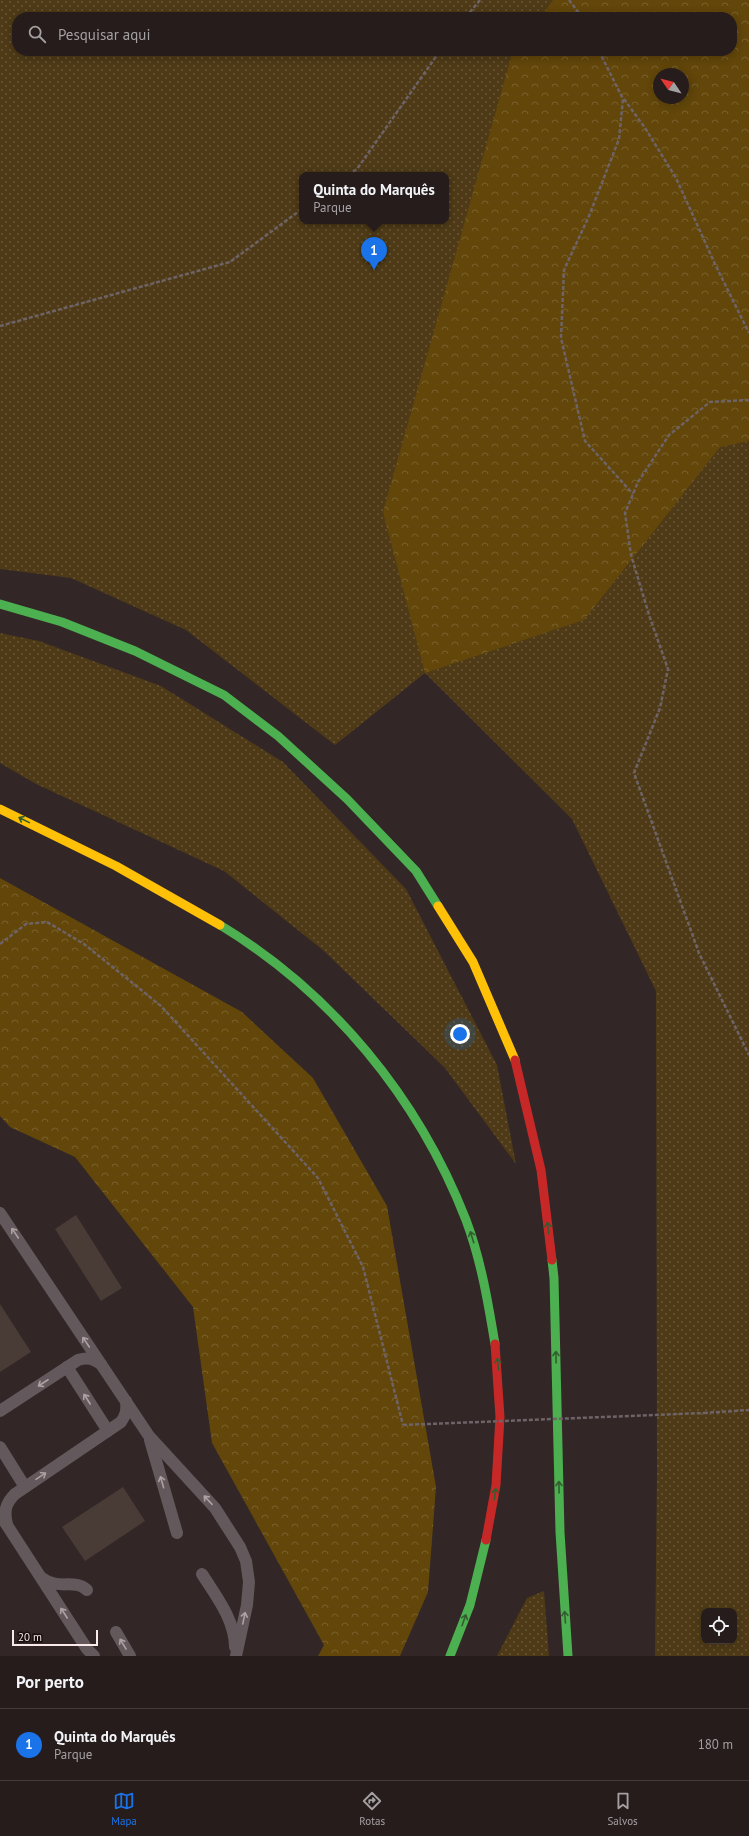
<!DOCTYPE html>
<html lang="pt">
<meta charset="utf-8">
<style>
:root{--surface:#261c1c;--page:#2e2525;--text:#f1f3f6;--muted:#a4a1a3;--line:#423a3b;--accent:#1a73e8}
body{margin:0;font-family:"PT Sans",sans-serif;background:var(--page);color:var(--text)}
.controls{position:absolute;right:12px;bottom:12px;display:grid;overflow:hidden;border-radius:8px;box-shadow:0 2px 10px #0003}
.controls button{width:36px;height:36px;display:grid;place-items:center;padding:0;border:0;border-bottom:1px solid var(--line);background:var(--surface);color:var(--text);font:20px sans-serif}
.compass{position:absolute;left:653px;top:68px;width:36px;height:36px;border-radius:50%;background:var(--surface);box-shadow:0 2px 10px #0003;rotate:305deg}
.scale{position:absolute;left:12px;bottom:10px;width:86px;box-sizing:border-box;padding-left:4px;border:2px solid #faeaea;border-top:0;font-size:11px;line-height:14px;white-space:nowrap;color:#faeaea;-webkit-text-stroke:3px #180e0e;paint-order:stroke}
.you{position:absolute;left:460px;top:1034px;width:14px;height:14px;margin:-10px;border:3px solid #fff;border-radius:50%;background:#1a73e8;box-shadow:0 0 0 6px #1a73e833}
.badge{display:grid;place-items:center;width:26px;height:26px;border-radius:50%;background:var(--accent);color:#fff;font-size:13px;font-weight:700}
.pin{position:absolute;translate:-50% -33px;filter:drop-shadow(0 1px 2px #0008)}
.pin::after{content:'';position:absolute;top:21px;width:14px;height:12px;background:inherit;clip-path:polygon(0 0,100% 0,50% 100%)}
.popup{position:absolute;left:299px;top:172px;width:150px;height:52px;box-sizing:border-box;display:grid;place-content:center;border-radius:8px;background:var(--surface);filter:drop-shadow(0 1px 3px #0005);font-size:13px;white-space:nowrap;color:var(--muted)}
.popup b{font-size:15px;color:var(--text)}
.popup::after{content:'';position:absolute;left:50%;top:100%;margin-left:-8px;border:8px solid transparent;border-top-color:var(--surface)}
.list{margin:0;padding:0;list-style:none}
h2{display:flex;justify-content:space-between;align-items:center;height:52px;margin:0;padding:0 16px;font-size:17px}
h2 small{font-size:13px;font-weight:400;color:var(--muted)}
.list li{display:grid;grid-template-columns:26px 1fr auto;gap:12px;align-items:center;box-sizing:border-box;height:72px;padding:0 16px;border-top:1px solid var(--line)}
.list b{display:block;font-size:15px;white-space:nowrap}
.list p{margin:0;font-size:13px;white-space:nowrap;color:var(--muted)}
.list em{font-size:13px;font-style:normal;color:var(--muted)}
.icon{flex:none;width:22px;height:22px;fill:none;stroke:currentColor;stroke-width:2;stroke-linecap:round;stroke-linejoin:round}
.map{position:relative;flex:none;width:749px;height:1656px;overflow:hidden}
.search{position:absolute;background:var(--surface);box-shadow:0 2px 10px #0003;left:12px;right:12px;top:12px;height:44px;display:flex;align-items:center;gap:10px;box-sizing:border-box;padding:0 14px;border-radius:16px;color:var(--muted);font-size:15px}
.sheet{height:124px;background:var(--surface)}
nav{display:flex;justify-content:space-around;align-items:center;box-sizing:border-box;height:56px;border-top:1px solid var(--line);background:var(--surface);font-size:11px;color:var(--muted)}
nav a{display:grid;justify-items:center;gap:2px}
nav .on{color:var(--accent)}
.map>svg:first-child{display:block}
.grass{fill:url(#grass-dots);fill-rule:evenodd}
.forest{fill:url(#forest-crowns);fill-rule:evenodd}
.building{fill:#493b35}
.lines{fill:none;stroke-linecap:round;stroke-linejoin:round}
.path{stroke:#6e6367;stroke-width:2.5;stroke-dasharray:4 2;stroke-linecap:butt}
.lane{stroke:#63585c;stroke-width:12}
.fast{stroke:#4caf50;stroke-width:9}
.slow{stroke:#ffc107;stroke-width:9}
.jam{stroke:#c62828;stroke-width:9}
.path-bridge{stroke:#6e6367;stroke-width:2.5;stroke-dasharray:4 2;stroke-linecap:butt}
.oneway{stroke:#325e2f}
.oneway2{stroke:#aea1a3}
</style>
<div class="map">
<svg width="749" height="1656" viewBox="0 0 749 1656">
<defs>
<pattern id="grass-dots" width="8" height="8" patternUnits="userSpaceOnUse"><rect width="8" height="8" fill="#4e3a16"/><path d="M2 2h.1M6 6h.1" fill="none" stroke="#685738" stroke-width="1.8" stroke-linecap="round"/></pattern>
<pattern id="forest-crowns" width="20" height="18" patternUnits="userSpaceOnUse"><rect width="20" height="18" fill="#62460a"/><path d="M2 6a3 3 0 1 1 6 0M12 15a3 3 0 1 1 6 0" fill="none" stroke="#79612e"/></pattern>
</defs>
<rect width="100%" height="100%" fill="#322626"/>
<g class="grass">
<path d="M 0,0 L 749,0 L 749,1656 L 655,1656 L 657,1470 L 656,991 L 572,819 L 425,673 L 335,745 L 186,630 L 71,578 L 0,569 ZM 17,17 L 732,17 L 732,51 L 17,51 ZM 659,74 L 683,74 L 683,98 L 659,98 ZM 302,175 L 446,175 L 446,221 L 302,221 ZM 704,1611 L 734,1611 L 734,1641 L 704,1641 Z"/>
<path d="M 0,633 L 39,641 L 161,686 L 283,762 L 406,889 L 497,1065 L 516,1164 L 445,1068 L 324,951 L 224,871 L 36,784 L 0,763 Z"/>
<path d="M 544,1591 L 549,1656 L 497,1656 L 527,1598 Z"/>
</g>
<g class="forest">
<path d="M 553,0 L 749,0 L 749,441 L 720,447 L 584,620 L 425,673 L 383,512 L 512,54 L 515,51 L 732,51 L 732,17 L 541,17 ZM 659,74 L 683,74 L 683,98 L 659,98 Z"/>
<path d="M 0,878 L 242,1012 L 313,1078 L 387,1206 L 436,1487 L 428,1592 L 400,1656 L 318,1656 L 324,1645 L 212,1443 L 193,1307 L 75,1157 L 10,1127 L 0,1116 Z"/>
</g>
<g class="building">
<path d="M 76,1215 L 122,1288 L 101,1301 L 55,1229 Z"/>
<path d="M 0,1304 L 31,1352 L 0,1372 Z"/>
<path d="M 123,1487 L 145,1521 L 85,1561 L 62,1527 Z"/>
</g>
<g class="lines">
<g class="path">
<path d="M 569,0 L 582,17"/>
<path d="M 466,17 L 480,0"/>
<path d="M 599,51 L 623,99 L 619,139 L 589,216 L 564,270 L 561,338 L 585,441 L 633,494"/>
<path d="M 624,99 L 645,128 L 676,178 L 715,264 L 749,333"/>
<path d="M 348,175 L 357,169 L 440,51"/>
<path d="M 0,326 L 230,262 L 302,209"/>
<path d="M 749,400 L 710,402 L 669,435 L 638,482 L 625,513 L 631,555 L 650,618 L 668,669 L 660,708 L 634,773 L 699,953 L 749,1055"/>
<path d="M 0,944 L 26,924 L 47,922 L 84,944 L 161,1006 L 318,1178 L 363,1267 L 403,1425"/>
<path d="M 704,1413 L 749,1410"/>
</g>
<g class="lane">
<path d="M 0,1213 L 149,1436 L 215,1508 L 240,1547 L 246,1561 L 249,1582 L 247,1605 L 236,1656"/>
<path d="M 67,1367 L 108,1431"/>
<path d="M 0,1411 L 78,1360 C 88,1357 93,1359 101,1364"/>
<path d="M 150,1440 L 177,1533"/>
<path d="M 0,1447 L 25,1487"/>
<path d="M 3,1519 L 87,1649 L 94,1656"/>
<path d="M 7,1525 C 4,1511 5,1504 15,1494 L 121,1422 C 126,1415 127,1410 126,1401"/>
<path d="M 202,1574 C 216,1596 235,1620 235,1647"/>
<path d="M 42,1578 C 59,1591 74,1578 87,1590"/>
<path d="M 116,1632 L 130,1656"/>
</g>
<g class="fast">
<path d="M 0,604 L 62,622 L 135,651 L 224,695 L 278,736 L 347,799 L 416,871 L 438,906"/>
<path d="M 220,925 C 332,993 418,1097 466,1220 C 481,1260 488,1302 495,1344"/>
<path d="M 552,1260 L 554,1278 L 560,1532 L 568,1656"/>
<path d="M 450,1656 L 470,1605 L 486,1540"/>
</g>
<g class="slow">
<path d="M 0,809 L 116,866 L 220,925"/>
<path d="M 438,906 L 473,962 L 515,1060"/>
</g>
<g class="jam">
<path d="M 515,1060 L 541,1170 L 552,1260"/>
<path d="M 486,1540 L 496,1485 L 500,1417 L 495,1344"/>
</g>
<path class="path-bridge" d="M 403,1425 L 704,1413"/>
</g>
<defs><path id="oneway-shaft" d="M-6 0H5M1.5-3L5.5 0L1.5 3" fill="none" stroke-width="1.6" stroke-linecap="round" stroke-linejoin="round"/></defs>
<g class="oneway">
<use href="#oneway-shaft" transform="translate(24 820) rotate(-154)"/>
<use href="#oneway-shaft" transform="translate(548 1228) rotate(-97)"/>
<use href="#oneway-shaft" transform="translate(472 1237) rotate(-107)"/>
<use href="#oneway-shaft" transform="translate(556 1357) rotate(-91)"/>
<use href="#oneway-shaft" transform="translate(498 1364) rotate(-95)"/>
<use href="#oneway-shaft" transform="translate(559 1487) rotate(-91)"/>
<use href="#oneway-shaft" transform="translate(495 1494) rotate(-82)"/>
<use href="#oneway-shaft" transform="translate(565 1617) rotate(-94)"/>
<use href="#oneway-shaft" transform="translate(464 1620) rotate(-71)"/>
</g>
<g class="oneway2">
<use href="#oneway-shaft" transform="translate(15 1233) rotate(-124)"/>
<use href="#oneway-shaft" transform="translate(86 1342) rotate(-124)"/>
<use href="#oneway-shaft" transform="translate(43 1383) rotate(147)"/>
<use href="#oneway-shaft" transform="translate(87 1399) rotate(-123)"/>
<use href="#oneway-shaft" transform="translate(41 1476) rotate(-34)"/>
<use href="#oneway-shaft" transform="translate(162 1482) rotate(-106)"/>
<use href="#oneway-shaft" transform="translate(208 1500) rotate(-133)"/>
<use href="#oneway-shaft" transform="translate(64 1613) rotate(-123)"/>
<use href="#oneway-shaft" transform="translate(244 1618) rotate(-78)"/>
<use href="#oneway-shaft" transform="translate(123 1644) rotate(-121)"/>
</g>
</svg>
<div class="controls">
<button><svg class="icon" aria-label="locate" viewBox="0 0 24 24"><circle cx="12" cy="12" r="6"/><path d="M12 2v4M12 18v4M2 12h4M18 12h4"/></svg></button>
</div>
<svg class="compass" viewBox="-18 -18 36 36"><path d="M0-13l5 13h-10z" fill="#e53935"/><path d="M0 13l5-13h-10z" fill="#a4a1a3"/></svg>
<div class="scale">20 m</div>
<div class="you"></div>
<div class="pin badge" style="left:374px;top:270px">1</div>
<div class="popup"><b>Quinta do Marquês</b>Parque</div>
<div class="search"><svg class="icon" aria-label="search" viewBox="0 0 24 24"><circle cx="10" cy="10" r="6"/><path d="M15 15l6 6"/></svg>Pesquisar aqui</div>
</div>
<section class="sheet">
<h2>Por perto<small></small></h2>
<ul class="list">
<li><span class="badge">1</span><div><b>Quinta do Marquês</b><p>Parque</p></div><em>180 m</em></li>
</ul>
</section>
<nav>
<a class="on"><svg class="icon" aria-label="map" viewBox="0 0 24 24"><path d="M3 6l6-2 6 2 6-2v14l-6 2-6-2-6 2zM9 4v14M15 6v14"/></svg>Mapa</a>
<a><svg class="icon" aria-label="directions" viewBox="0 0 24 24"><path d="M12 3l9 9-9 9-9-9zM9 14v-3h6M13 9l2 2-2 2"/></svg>Rotas</a>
<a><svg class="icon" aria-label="saved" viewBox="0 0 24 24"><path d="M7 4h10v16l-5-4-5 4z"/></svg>Salvos</a>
</nav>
